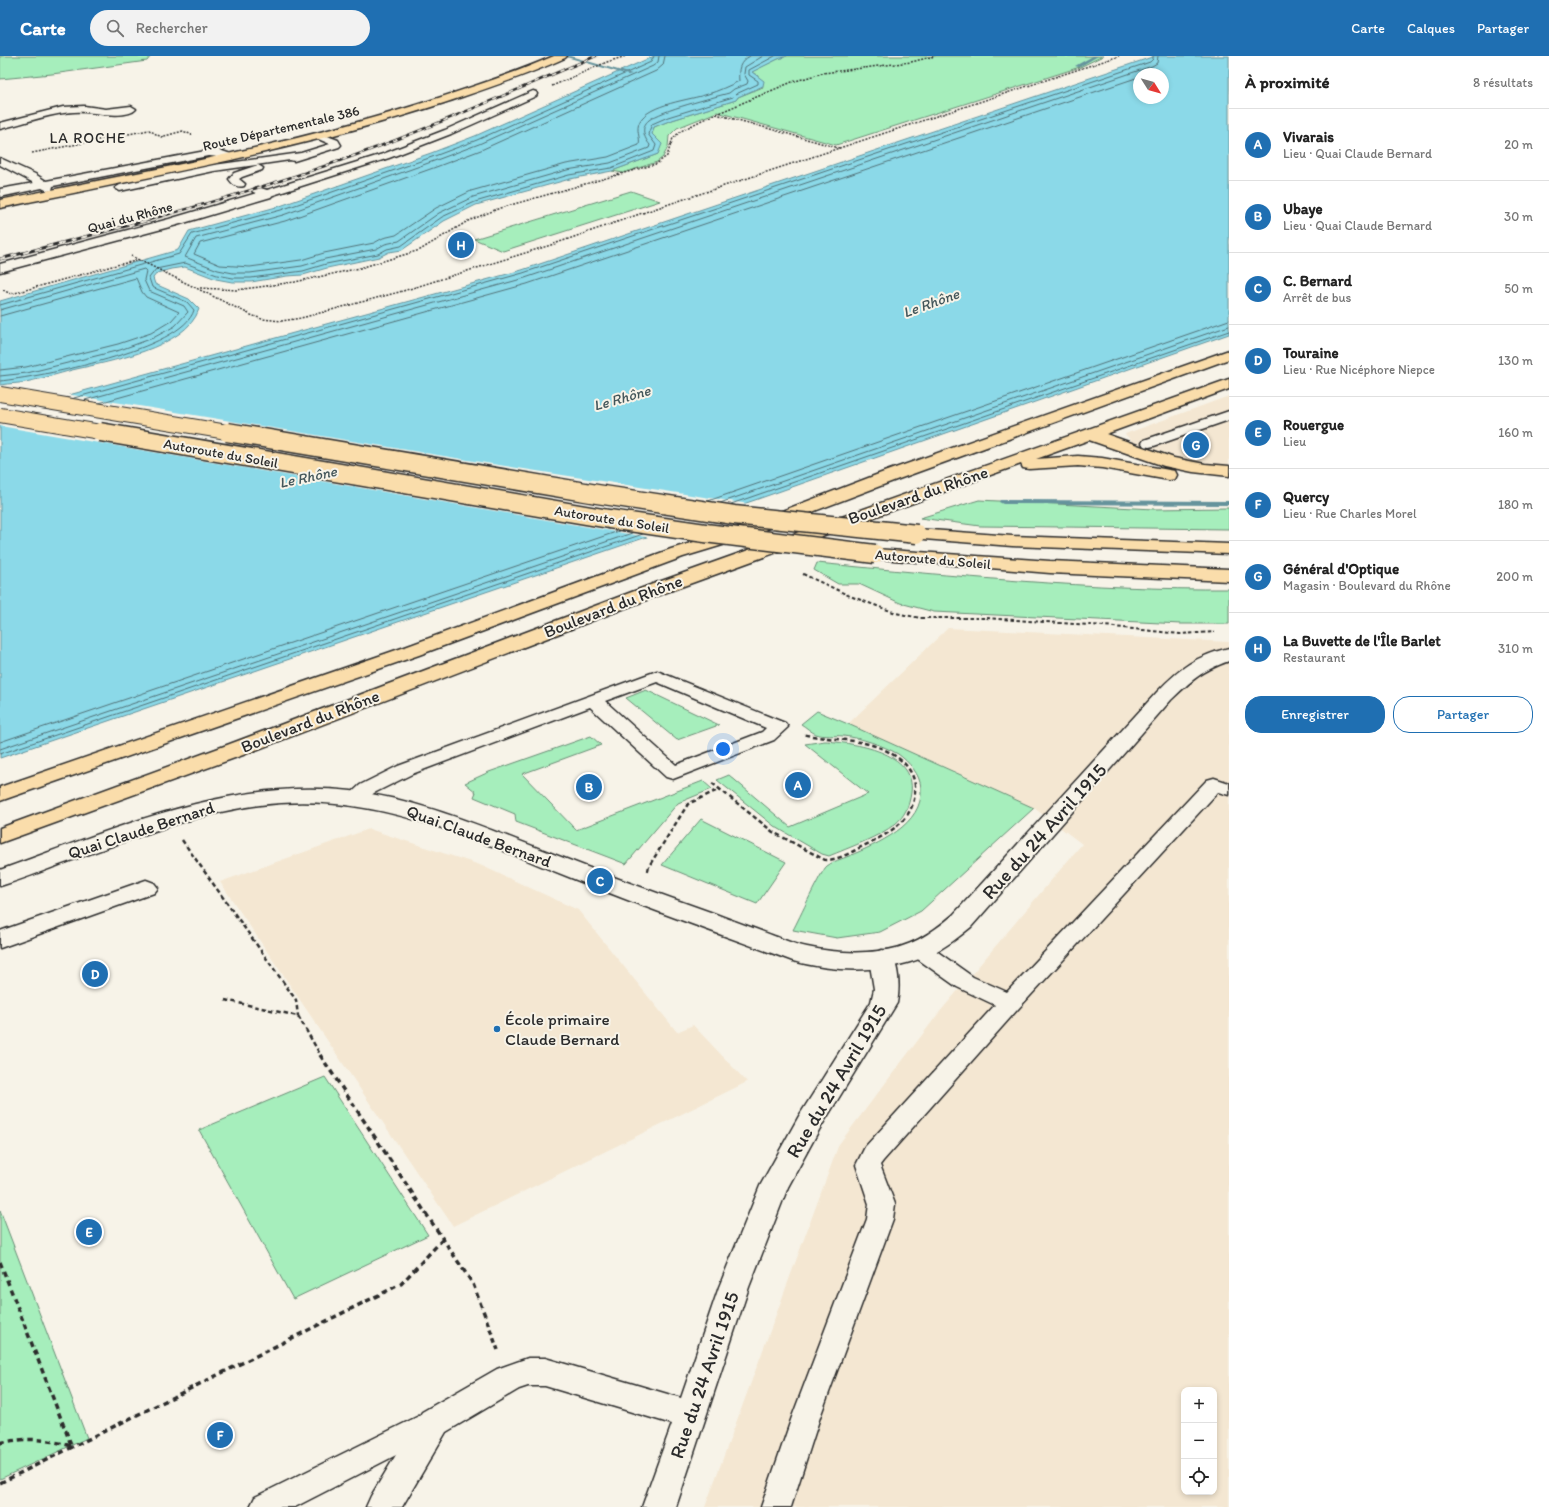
<!DOCTYPE html>
<html lang="fr">
<meta charset="utf-8">
<style>
:root{--surface:#fff;--page:#f2f2f2;--text:#222;--muted:#767676;--line:#e0e0e0;--accent:#1f6fb2}
body{margin:0;font-family:Itim,sans-serif;background:var(--page);color:var(--text)}
.controls{position:absolute;right:12px;bottom:12px;display:grid;overflow:hidden;border-radius:8px;box-shadow:0 2px 6px #0003}
.controls button{width:36px;height:36px;display:grid;place-items:center;padding:0;border:0;border-bottom:1px solid var(--line);background:var(--surface);color:var(--text);font:20px sans-serif}
.compass{position:absolute;left:1133px;top:12px;width:36px;height:36px;border-radius:50%;background:var(--surface);box-shadow:0 2px 6px #0003;rotate:127deg}
.you{position:absolute;left:723px;top:693px;width:14px;height:14px;margin:-10px;border:3px solid #fff;border-radius:50%;background:#1a73e8;box-shadow:0 0 0 6px #1a73e833}
.badge{display:grid;place-items:center;width:26px;height:26px;border-radius:50%;background:var(--accent);color:#fff;font-size:13px;font-weight:700}
.pin{position:absolute;translate:-50% -50%;border:2px solid #fff;box-shadow:0 1px 4px #0006}
.list{margin:0;padding:0;list-style:none}
h2{display:flex;justify-content:space-between;align-items:center;height:52px;margin:0;padding:0 16px;font-size:17px}
h2 small{font-size:13px;font-weight:400;color:var(--muted)}
.list li{display:grid;grid-template-columns:26px 1fr auto;gap:12px;align-items:center;box-sizing:border-box;height:72px;padding:0 16px;border-top:1px solid var(--line)}
.list b{display:block;font-size:15px;white-space:nowrap}
.list p{margin:0;font-size:13px;white-space:nowrap;color:var(--muted)}
.list em{font-size:13px;font-style:normal;color:var(--muted)}
.actions{display:flex;gap:8px;padding:12px 16px}
.actions a{flex:1;padding:9px 0;border:1px solid var(--accent);border-radius:16px;text-align:center;font-size:14px;color:var(--accent)}
.actions .main{background:var(--accent);color:#fff}
.icon{flex:none;width:22px;height:22px;fill:none;stroke:currentColor;stroke-width:2;stroke-linecap:round;stroke-linejoin:round}
.map{position:relative;flex:none;width:1229px;height:1451px;overflow:hidden}
header{display:flex;align-items:center;gap:24px;box-sizing:border-box;height:56px;padding:0 20px;background:var(--accent);color:#fff}
header strong{font-size:19px}
nav{display:flex;gap:22px;margin-inline-start:auto;font-size:14px}
.search{width:280px;height:36px;background:var(--page);display:flex;align-items:center;gap:10px;box-sizing:border-box;padding:0 14px;border-radius:22px;color:var(--muted);font-size:15px}
main{display:flex}
aside{flex:1;background:var(--surface)}
.map>svg:first-child{display:block}
.built{fill:#f4e7d2;fill-rule:evenodd}
.green{fill:#a6eebc;stroke:#688c74}
.water{fill:#8bd9e8;stroke:#65939c;fill-rule:evenodd}
.pier{fill:#f7f3e8}
.lines{fill:none;stroke-linecap:round;stroke-linejoin:round}
.shore{stroke:#517177;stroke-width:1}
.stream{fill:#65939c;fill-rule:evenodd}
.service-casing{stroke:#2b2b2b;stroke-width:3}
.minor-casing{stroke:#2b2b2b;stroke-width:3}
.secondary-casing{stroke:#2b2b2b;stroke-width:3}
.primary-casing{stroke:#2b2b2b;stroke-width:3}
.trunk-casing{stroke:#2b2b2b;stroke-width:3}
.motorway-casing{stroke:#2b2b2b;stroke-width:3}
.path-far3{stroke:#2b2b2b;stroke-width:1.5;stroke-dasharray:2 1.5;stroke-linecap:butt}
.path-far2{stroke:#2b2b2b;stroke-width:2;stroke-dasharray:3.5 2.5;stroke-linecap:butt}
.path-far1{stroke:#2b2b2b;stroke-width:2.5;stroke-dasharray:4.5 3;stroke-linecap:butt}
.path{stroke:#2b2b2b;stroke-width:3.5;stroke-dasharray:5.5 4;stroke-linecap:butt}
.service{fill:#f7f3e8;fill-rule:evenodd}
.minor{fill:#f7f3e8;fill-rule:evenodd}
.secondary{fill:#f7f3e8;fill-rule:evenodd}
.primary{fill:#faddab;fill-rule:evenodd}
.trunk{fill:#faddab;fill-rule:evenodd}
.motorway{fill:#faddab;fill-rule:evenodd}
.rail-far1-casing{stroke:#2b2b2b;stroke-width:2.5}
.rail-casing{stroke:#2b2b2b;stroke-width:3}
.rail-far1{stroke:#f7f3e8;stroke-width:1.5;stroke-dasharray:4.5;stroke-linecap:butt}
.rail{stroke:#f7f3e8;stroke-width:2;stroke-dasharray:6;stroke-linecap:butt}
.motorway-bridge-far1-casing{stroke:#2b2b2b;stroke-width:16;stroke-linecap:butt}
.motorway-bridge-casing{stroke:#2b2b2b;stroke-width:21;stroke-linecap:butt}
.motorway-bridge-far1{stroke:#faddab;stroke-width:14}
.motorway-bridge{stroke:#faddab;stroke-width:18}
.poi-dot{fill:#1f6fb2;stroke:#f7f3e8;stroke-width:1.5}
.labels{text-anchor:middle;stroke-width:4;stroke-linejoin:round;paint-order:stroke}
.far-street-label{font-size:14px;fill:#2b2b2b;stroke:#f7f3e8}
.far-neighbourhood-label{font-size:15px;letter-spacing:1px;fill:#2b2b2b;stroke:#f7f3e8}
.far-water-label{font-size:15px;font-style:italic;fill:#43565a;stroke:#f7f3e8}
.street-label{font-size:17px;fill:#2b2b2b;stroke:#f7f3e8}
.poi-label{font-size:17px;fill:#2b2b2b;stroke:#f7f3e8;text-anchor:start}
.near-street-label{font-size:20px;fill:#2b2b2b;stroke:#f7f3e8}
</style>
<header>
<strong>Carte</strong>
<div class="search"><svg class="icon" aria-label="search" viewBox="0 0 24 24"><circle cx="10" cy="10" r="6"/><path d="M15 15l6 6"/></svg>Rechercher</div>
<nav><a>Carte</a><a>Calques</a><a>Partager</a></nav>
</header>
<main>
<div class="map">
<svg width="1229" height="1451" viewBox="0 0 1229 1451">
<rect width="100%" height="100%" fill="#f7f3e8"/>
<filter id="ink" filterUnits="userSpaceOnUse"><feTurbulence type="fractalNoise" baseFrequency=".025" numOctaves="2"/><feDisplacementMap in="SourceGraphic" scale="8" xChannelSelector="R" yChannelSelector="G"/><feConvolveMatrix kernelMatrix="1 2 1 2 8 2 1 2 1" color-interpolation-filters="sRGB"/></filter>
<g filter="url(#ink)">
<g class="built">
<path d="M 1229,340 L 1229,410 L 1186,405 L 1135,389 L 1125,378 Z"/>
<path d="M 948,572 L 1229,586 L 1229,1451 L 705,1451 L 839,1088 L 938,958 L 1082,788 L 1034,752 L 848,668 ZM 1184,1334 L 1214,1334 L 1214,1436 L 1184,1436 Z"/>
<path d="M 369,773 L 480,809 L 578,854 L 677,976 L 693,969 L 747,1026 L 453,1170 L 220,826 Z"/>
</g>
<g class="green">
<path d="M 0,0 L 151,0 L 147,5 L 52,18 L 0,23 Z"/>
<path d="M 787,0 L 1103,0 L 1080,11 L 836,89 L 717,56 L 677,72 L 669,80 L 668,91 L 663,101 L 657,106 L 623,117 L 612,115 L 658,98 L 652,78 L 654,71 L 669,65 L 736,44 L 738,41 L 763,31 L 757,19 L 751,16 L 778,3 Z"/>
<path d="M 631,135 L 660,145 L 503,195 L 474,183 Z"/>
<path d="M 979,444 L 1154,453 L 1229,452 L 1229,473 L 980,470 L 920,462 Z"/>
<path d="M 817,507 C 954,520 1092,534 1229,533 L 1229,568 L 1181,568 L 934,556 L 900,547 L 859,528 L 838,528 L 814,514 Z"/>
<path d="M 646,634 L 719,669 L 677,684 L 626,642 Z"/>
<path d="M 817,655 L 848,668 L 1034,752 L 921,855 L 880,876 L 837,882 L 793,874 C 798,865 822,813 827,810 C 833,805 842,803 849,800 C 877,788 924,769 921,732 C 920,718 909,706 898,698 C 882,689 862,682 843,680 C 835,679 824,681 816,678 C 811,676 806,671 801,668 Z"/>
<path d="M 591,680 L 601,689 L 522,718 L 576,774 L 703,725 L 712,733 L 678,747 L 626,808 L 516,766 L 515,758 L 474,741 L 476,736 L 465,727 L 489,716 Z"/>
<path d="M 825,685 C 853,687 917,695 911,737 C 909,750 905,760 895,768 C 879,781 848,792 829,800 L 822,798 L 774,770 L 717,724 L 729,719 L 790,771 L 868,738 L 805,688 Z"/>
<path d="M 701,763 L 786,806 L 757,848 L 662,809 Z"/>
<path d="M 325,1021 L 428,1179 L 293,1243 L 199,1074 Z"/>
<path d="M 0,1154 L 87,1382 L 0,1423 Z"/>
</g>
<g class="water">
<path d="M 654,0 L 787,0 L 778,3 L 752,16 L 764,25 L 763,30 L 738,41 L 736,44 L 669,65 L 654,71 L 652,78 L 662,88 L 658,98 L 612,115 L 570,123 L 476,149 L 444,165 L 402,194 L 389,196 L 379,201 L 327,212 L 303,219 L 287,220 L 251,226 L 232,226 L 216,223 L 185,211 L 171,213 L 157,217 L 153,222 L 155,228 L 189,243 L 199,253 C 187,292 107,306 72,314 C 58,318 44,322 30,325 C 20,328 10,327 0,329 L 0,245 L 178,194 L 189,175 L 280,150 L 431,97 L 475,80 Z"/>
<path d="M 1155,0 L 1229,0 L 1229,278 L 755,444 L 0,702 L 0,358 L 522,214 ZM 1139,18 L 1163,18 L 1163,42 L 1139,42 Z"/>
</g>
<path class="pier" d="M 66,338 L 492,408 L 749,448 L 652,482 L 0,370 L 0,356 Z"/>
<g class="lines">
<g class="shore">
<path d="M 659,0 L 658,6 L 653,10 L 479,88 L 434,105 L 283,159 L 196,182 L 185,201 L 218,214 L 233,217 L 250,217 L 302,210 L 325,203 L 376,193 L 385,188 L 399,185 L 439,157 L 473,141 L 567,114 L 610,107 L 649,92 L 650,89 C 644,82 640,71 649,64 C 662,54 711,42 729,37 L 734,33 L 747,28 L 748,25 L 744,18 L 745,11 L 763,0"/>
<path d="M 665,0 L 663,9 L 656,15 L 481,94 L 436,111 L 285,165 L 200,187 L 194,198 L 220,209 L 250,211 L 301,204 L 324,197 L 374,187 L 383,182 L 396,179 L 436,152 L 471,135 L 566,108 L 608,101 L 639,89 C 641,81 635,74 640,65 C 649,48 690,44 708,38 C 718,35 729,30 739,25 C 738,13 739,6 750,0"/>
<path d="M 0,249 L 179,198 L 192,178 L 281,154 L 432,101 L 477,84 L 651,6 L 654,0"/>
<path d="M 0,254 L 144,213 L 146,215 L 144,224 L 149,235 L 184,250 L 188,256 L 175,270 L 153,282 L 120,294 L 27,317 L 0,320"/>
<path d="M 0,260 L 136,222 L 142,236 L 146,241 L 179,256 L 171,265 L 151,277 L 118,288 L 26,311 L 0,314"/>
<path d="M 0,325 C 39,321 183,294 194,254 L 187,246 L 152,231 L 149,222 L 156,213 L 185,207 L 217,219 L 233,222 L 251,222 L 303,215 L 326,208 L 378,198 L 387,193 L 401,190 L 442,161 L 475,146 L 569,119 L 611,112 L 654,95 L 656,89 L 648,78 L 652,68 L 668,61 L 733,41 L 736,38 L 758,28 L 758,25 L 749,19 L 749,14 L 775,0"/>
<path d="M 74,342 L 523,217 L 1150,6 L 1153,3 L 1153,0"/>
<path d="M 85,344 L 525,222 L 1152,10 L 1157,7 L 1158,0"/>
<path d="M 99,347 L 527,228 L 1139,21"/>
<path d="M 708,445 L 1229,264"/>
<path d="M 720,447 L 1229,270"/>
<path d="M 731,448 L 1229,275"/>
<path d="M 0,686 L 619,475"/>
<path d="M 0,693 L 632,477"/>
<path d="M 0,698 L 643,478"/>
</g>
<g class="stream">
<path d="M 563,0 L 570,0 L 632,18 L 628,19 Z"/>
<path d="M 1093,0 L 1098,0 L 1079,11 L 1075,10 Z"/>
<path d="M 1000,444 L 1229,445 L 1229,449 L 1003,448 L 999,446 Z"/>
</g>
<defs>
<g id="service">
<path d="M 533,35 L 536,36 L 537,38 L 536,40 L 451,78 L 389,102 L 267,141 L 253,136 L 252,134 L 257,131 L 267,134 L 383,98 L 445,74 Z"/>
<path d="M 319,77 L 338,84 L 341,89 L 339,91 L 294,105 L 290,104 L 214,115 L 120,135 L 115,132 L 120,129 L 214,109 L 301,97 L 330,88 L 316,82 L 314,80 L 316,78 Z"/>
<path d="M 258,109 L 263,112 L 262,114 L 242,121 L 239,123 L 245,128 L 244,130 C 237,132 233,129 229,123 L 234,117 Z"/>
<path d="M 1229,355 L 1229,364 L 1154,390 L 1149,391 L 1144,390 L 1142,387 L 1144,384 Z"/>
<path d="M 657,615 L 785,667 L 788,671 L 774,684 L 673,723 L 666,721 L 590,651 L 412,718 L 374,737 L 362,747 L 355,749 L 348,747 L 345,743 L 360,729 L 398,710 ZM 657,626 L 766,672 L 762,676 L 676,709 L 605,645 Z"/>
<path d="M 1214,722 L 1229,727 L 1229,739 L 1218,736 L 1018,953 L 883,1105 L 880,1109 L 895,1148 L 893,1163 L 820,1361 L 791,1451 L 761,1451 L 792,1361 L 867,1163 L 869,1148 L 856,1109 L 865,1091 L 995,949 L 957,931 L 912,899 L 909,894 L 912,889 L 920,887 L 928,889 L 973,921 L 1007,936 L 1207,724 Z"/>
<path d="M 431,1354 L 441,1358 L 445,1367 L 441,1376 L 295,1451 L 250,1451 L 255,1441 Z"/>
</g>
<g id="minor">
<path d="M 84,50 L 106,53 L 131,50 L 136,53 C 128,63 96,57 85,56 C 57,54 27,67 0,73 L 0,67 L 63,51 Z"/>
<path d="M 216,93 L 234,99 L 236,101 L 234,103 C 225,106 217,99 208,100 L 53,130 L 52,134 L 48,135 L 42,132 L 0,141 L 0,133 L 34,127 L 0,109 L 0,102 L 35,118 L 46,125 Z"/>
<path d="M 267,134 L 271,135 L 273,138 L 271,141 L 177,169 L 0,216 L 0,208 L 169,163 Z"/>
<path d="M 146,824 L 154,827 L 158,832 L 154,837 L 0,892 L 0,875 Z"/>
<path d="M 882,894 L 891,897 C 899,911 900,931 897,947 L 819,1074 L 788,1131 L 749,1231 L 676,1451 L 642,1451 L 672,1368 L 545,1330 L 528,1330 L 519,1333 L 446,1376 L 402,1451 L 366,1451 L 371,1440 L 422,1356 L 497,1313 L 528,1302 L 545,1302 L 681,1342 L 719,1231 L 760,1130 L 799,1060 L 871,946 L 874,933 L 869,903 L 873,897 Z"/>
</g>
<path id="secondary" d="M 1229,592 L 1229,605 C 1201,615 1192,624 1171,644 L 971,871 C 959,881 947,890 933,897 C 892,918 837,917 793,905 C 725,880 657,856 589,829 C 483,788 377,733 260,749 C 190,758 125,786 59,809 C 40,816 20,824 0,830 L 0,814 C 112,774 229,721 351,735 C 418,743 480,770 543,794 C 599,816 656,837 713,857 C 733,865 754,872 774,880 C 785,884 796,889 807,891 C 830,896 855,898 878,895 C 908,893 931,878 953,859 L 1157,636 C 1180,612 1196,600 1229,592 Z"/>
<path id="primary" d="M 554,0 L 567,0 L 565,2 C 526,20 485,33 444,47 C 299,94 149,121 0,152 L 0,144 C 146,115 293,89 435,43 C 475,30 515,17 554,0 Z"/>
<g id="trunk">
<path d="M 1229,294 L 1229,303 L 896,424 L 736,485 L 683,501 L 419,599 L 0,745 L 0,731 L 405,591 L 671,493 L 724,477 L 884,416 Z"/>
<path d="M 1229,323 L 1229,333 L 1106,378 L 1174,402 L 1205,408 L 1229,410 L 1229,420 L 1193,416 L 1164,410 L 1089,384 L 1036,403 L 1078,400 L 1102,402 L 1169,414 L 1175,415 L 1177,419 L 1175,423 L 1169,424 L 1102,412 L 1078,410 L 1029,413 L 1023,412 L 1021,408 L 667,536 L 243,699 L 0,787 L 0,772 L 227,689 L 653,528 Z"/>
</g>
<g id="motorway">
<path d="M 917,473 L 1012,480 L 1229,488 L 1229,498 L 1012,490 L 911,482 L 908,478 L 911,474 Z"/>
<path d="M 875,493 L 1050,505 L 1229,513 L 1229,525 L 1050,517 L 869,502 L 866,498 L 869,494 Z"/>
</g>
</defs>
<use href="#service" class="service-casing"/>
<use href="#minor" class="minor-casing"/>
<use href="#secondary" class="secondary-casing"/>
<use href="#primary" class="primary-casing"/>
<use href="#trunk" class="trunk-casing"/>
<use href="#motorway" class="motorway-casing"/>
<g class="path-far3">
<path d="M 552,30 L 607,6 L 626,0"/>
<path d="M 716,58 L 839,92"/>
<path d="M 32,97 L 149,74 L 161,81 L 183,75 L 192,79"/>
<path d="M 131,200 L 251,259 L 262,263 L 282,265 L 301,262 L 403,235 L 554,188 L 654,153 L 1119,0"/>
<path d="M 200,232 L 237,234 L 295,226 L 360,212 L 420,194 L 468,165 L 500,152 L 656,108 L 667,100 L 673,82 L 681,75 L 702,64 L 792,26 L 823,17 L 911,6 L 935,0"/>
<path d="M 3,234 L 11,238 L 116,209 L 141,204"/>
</g>
<path class="path-far2" d="M 803,518 L 850,540 L 896,557 L 920,562 L 985,562 L 1105,570 L 1180,578 L 1215,576"/>
<g class="path-far1">
<path d="M 712,727 L 773,776 L 825,804 C 838,804 850,797 861,791 C 886,779 914,766 915,735 C 916,722 909,710 898,702 C 869,680 835,686 802,678"/>
<path d="M 182,784 L 296,944 L 298,960"/>
<path d="M 648,815 L 649,810 L 688,748 L 720,733"/>
<path d="M 225,944 L 298,960 L 321,1000"/>
</g>
<g class="path">
<path d="M 320,999 L 473,1228 L 498,1294"/>
<path d="M 0,1206 L 72,1391"/>
<path d="M 0,1387 C 27,1381 45,1383 72,1390"/>
<path d="M 0,1427 L 401,1228 L 443,1183"/>
</g>
<use href="#service" class="service"/>
<use href="#minor" class="minor"/>
<use href="#secondary" class="secondary"/>
<use href="#primary" class="primary"/>
<use href="#trunk" class="trunk"/>
<use href="#motorway" class="motorway"/>
<defs>
<path id="rail-far1" d="M 145,165 C 220,144 294,122 367,95 C 445,66 520,32 596,0"/>
<path id="rail" d="M 0,203 L 149,164"/>
</defs>
<use href="#rail-far1" class="rail-far1-casing"/>
<use href="#rail" class="rail-casing"/>
<use href="#rail-far1" class="rail-far1"/>
<use href="#rail" class="rail"/>
<defs>
<g id="motorway-bridge-far1">
<path d="M 0,338 L 233,377"/>
<path d="M 0,359 L 106,377"/>
</g>
<g id="motorway-bridge">
<path d="M 100,376 L 609,463 L 705,477 L 875,498"/>
<path d="M 227,376 L 597,438 L 734,459 L 917,478"/>
</g>
</defs>
<use href="#motorway-bridge-far1" class="motorway-bridge-far1-casing"/>
<use href="#motorway-bridge" class="motorway-bridge-casing"/>
<use href="#motorway-bridge-far1" class="motorway-bridge-far1"/>
<use href="#motorway-bridge" class="motorway-bridge"/>
</g>
</g>
<circle class="poi-dot" cx="497" cy="973" r="4"/>
<g class="labels">
<g class="far-street-label">
<text transform="translate(281 72) rotate(-13)" y="5">Route Départementale 386</text>
<text transform="translate(130 161) rotate(-15)" y="5">Quai du Rhône</text>
<text transform="translate(221 397) rotate(10)" y="5">Autoroute du Soleil</text>
<text transform="translate(612 463) rotate(9)" y="5">Autoroute du Soleil</text>
<text transform="translate(933 503) rotate(5)" y="5">Autoroute du Soleil</text>
</g>
<g class="far-neighbourhood-label">
<text x="88" y="87">LA ROCHE</text>
</g>
<g class="far-water-label">
<text transform="translate(931 247) rotate(-20)" y="5">Le Rhône</text>
<text transform="translate(622 342) rotate(-16)" y="5">Le Rhône</text>
<text transform="translate(308 421) rotate(-12)" y="5">Le Rhône</text>
</g>
<g class="street-label">
<text transform="translate(918 439) rotate(-19)" y="6">Boulevard du Rhône</text>
<text transform="translate(613 550) rotate(-21)" y="6">Boulevard du Rhône</text>
<text transform="translate(310 665) rotate(-21)" y="6">Boulevard du Rhône</text>
<text transform="translate(141 774) rotate(-18)" y="6">Quai Claude Bernard</text>
<text transform="translate(479 780) rotate(20)" y="6">Quai Claude Bernard</text>
</g>
<g class="poi-label">
<text x="505" y="969">École primaire<tspan x="505" dy="20">Claude Bernard</tspan></text>
</g>
<g class="near-street-label">
<text transform="translate(1044 775) rotate(-48)" y="7">Rue du 24 Avril 1915</text>
<text transform="translate(836 1025) rotate(-59)" y="7">Rue du 24 Avril 1915</text>
<text transform="translate(704 1319) rotate(-71)" y="7">Rue du 24 Avril 1915</text>
</g>
</g>
</svg>
<div class="controls">
<button>+</button>
<button>−</button>
<button><svg class="icon" aria-label="locate" viewBox="0 0 24 24"><circle cx="12" cy="12" r="6"/><path d="M12 2v4M12 18v4M2 12h4M18 12h4"/></svg></button>
</div>
<svg class="compass" viewBox="-18 -18 36 36"><path d="M0-13l5 13h-10z" fill="#e53935"/><path d="M0 13l5-13h-10z" fill="#767676"/></svg>
<div class="you"></div>
<div class="pin badge" style="left:798px;top:729px">A</div>
<div class="pin badge" style="left:589px;top:731px">B</div>
<div class="pin badge" style="left:600px;top:825px">C</div>
<div class="pin badge" style="left:95px;top:918px">D</div>
<div class="pin badge" style="left:89px;top:1176px">E</div>
<div class="pin badge" style="left:220px;top:1379px">F</div>
<div class="pin badge" style="left:1196px;top:389px">G</div>
<div class="pin badge" style="left:461px;top:189px">H</div>
</div>
<aside>
<h2>À proximité<small>8 résultats</small></h2>
<ul class="list">
<li><span class="badge">A</span><div><b>Vivarais</b><p>Lieu · Quai Claude Bernard</p></div><em>20 m</em></li>
<li><span class="badge">B</span><div><b>Ubaye</b><p>Lieu · Quai Claude Bernard</p></div><em>30 m</em></li>
<li><span class="badge">C</span><div><b>C. Bernard</b><p>Arrêt de bus</p></div><em>50 m</em></li>
<li><span class="badge">D</span><div><b>Touraine</b><p>Lieu · Rue Nicéphore Niepce</p></div><em>130 m</em></li>
<li><span class="badge">E</span><div><b>Rouergue</b><p>Lieu</p></div><em>160 m</em></li>
<li><span class="badge">F</span><div><b>Quercy</b><p>Lieu · Rue Charles Morel</p></div><em>180 m</em></li>
<li><span class="badge">G</span><div><b>Général d'Optique</b><p>Magasin · Boulevard du Rhône</p></div><em>200 m</em></li>
<li><span class="badge">H</span><div><b>La Buvette de l'Île Barlet</b><p>Restaurant</p></div><em>310 m</em></li>
</ul>
<div class="actions"><a class="main">Enregistrer</a><a>Partager</a></div>
</aside>
</main>
